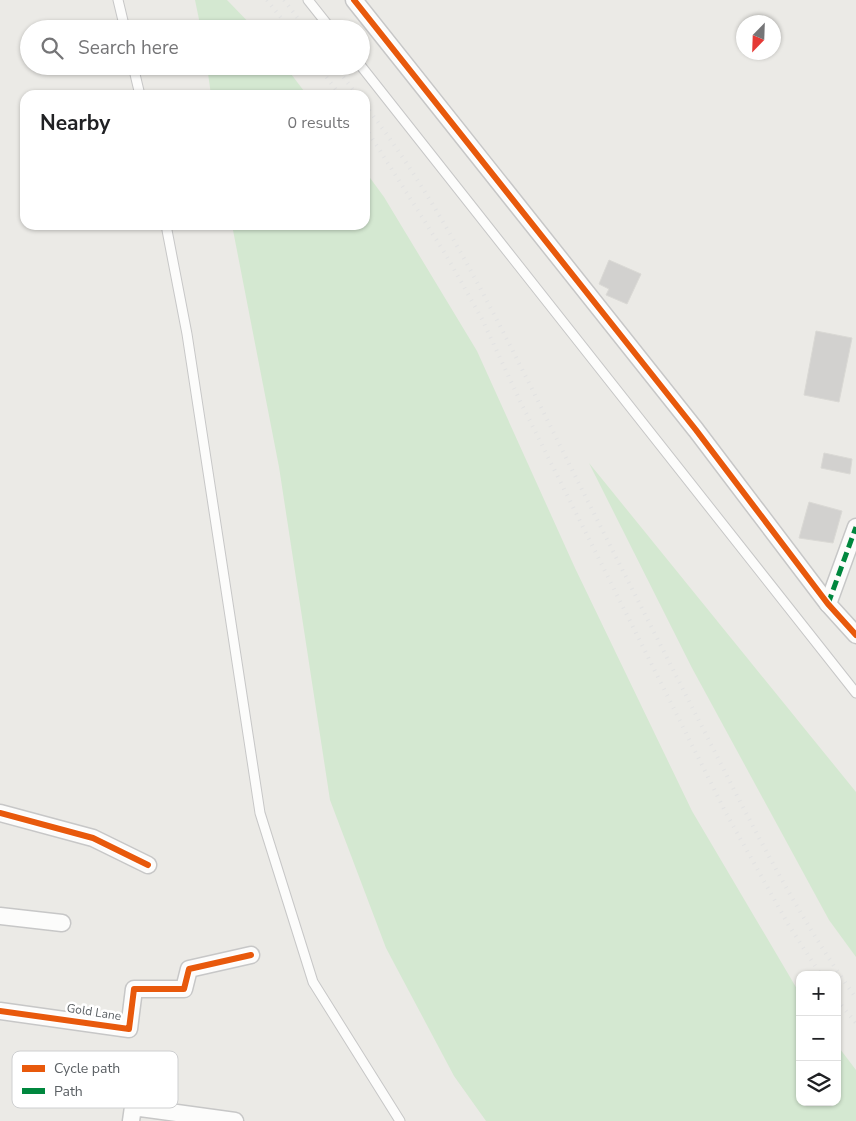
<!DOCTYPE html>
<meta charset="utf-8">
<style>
:root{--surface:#fff;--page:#f6f6f6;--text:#202124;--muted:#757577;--line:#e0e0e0}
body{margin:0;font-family:"Nunito Sans",sans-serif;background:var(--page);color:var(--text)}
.controls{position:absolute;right:15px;bottom:15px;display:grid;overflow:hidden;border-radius:10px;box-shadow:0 1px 4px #0004}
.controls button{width:45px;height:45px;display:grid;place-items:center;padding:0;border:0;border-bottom:1px solid var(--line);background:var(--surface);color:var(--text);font:25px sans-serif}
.compass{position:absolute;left:736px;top:15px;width:45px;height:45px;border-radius:50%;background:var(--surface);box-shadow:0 1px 4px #0004;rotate:203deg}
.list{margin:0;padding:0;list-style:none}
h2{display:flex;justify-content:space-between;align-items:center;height:65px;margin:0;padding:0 20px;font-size:21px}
h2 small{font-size:16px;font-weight:400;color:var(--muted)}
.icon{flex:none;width:28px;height:28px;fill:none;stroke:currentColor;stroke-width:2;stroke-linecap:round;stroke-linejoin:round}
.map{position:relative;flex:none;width:856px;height:1121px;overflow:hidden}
.search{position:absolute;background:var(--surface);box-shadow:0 1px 4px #0004;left:20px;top:20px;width:350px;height:55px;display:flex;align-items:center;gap:12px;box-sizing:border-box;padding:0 18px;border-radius:28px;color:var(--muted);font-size:19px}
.panel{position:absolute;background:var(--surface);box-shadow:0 1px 4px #0004;left:20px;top:90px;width:350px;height:140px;border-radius:15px}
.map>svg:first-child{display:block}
.green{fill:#d4e8d1}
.building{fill:#d2d1cf;stroke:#dad9d5}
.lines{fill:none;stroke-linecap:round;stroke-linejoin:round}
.service-casing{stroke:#c7c7c7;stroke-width:11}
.minor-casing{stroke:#c7c7c7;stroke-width:19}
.service{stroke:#fcfcfb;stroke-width:9}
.minor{stroke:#fcfcfb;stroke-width:16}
.rail{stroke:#e2e2e2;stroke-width:4;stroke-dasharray:1 6;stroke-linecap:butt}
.quiet{stroke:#00873e;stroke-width:5;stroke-dasharray:10 5;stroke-linecap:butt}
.cycleway-casing{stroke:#fff;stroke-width:9}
.cycleway{stroke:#e8590c;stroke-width:6}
.labels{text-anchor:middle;stroke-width:5;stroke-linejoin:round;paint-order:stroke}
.street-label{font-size:12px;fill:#5b6064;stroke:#fff}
.key{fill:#fff;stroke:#cecfd0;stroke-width:1}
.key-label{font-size:14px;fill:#5b6064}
</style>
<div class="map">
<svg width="856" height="1121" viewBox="0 0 856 1121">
<rect width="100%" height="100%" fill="#ebeae6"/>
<g class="green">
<path d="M 195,0 L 227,0 L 255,29 L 201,29 Z"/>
<path d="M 207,66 L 285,66 L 307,95 L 211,95 Z"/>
<path d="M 365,171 L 384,197 L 477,351 L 575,568 L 692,811 L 800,994 L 800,1102 L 837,1102 L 837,1045 L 856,1070 L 856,1121 L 486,1121 L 454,1076 L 386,948 L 330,800 L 279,467 L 232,225 L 365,225 Z"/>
<path d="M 589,463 L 856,792 L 856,957 L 829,920 L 692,668 Z"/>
</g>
<g class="building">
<path d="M 609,260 L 641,274 L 627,304 L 606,295 L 609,289 L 599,284 Z"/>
<path d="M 816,331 L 852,338 L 839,402 L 804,395 Z"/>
<path d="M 824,453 L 852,459 L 850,474 L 821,468 Z"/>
<path d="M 809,502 L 842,511 L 833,543 L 799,538 Z"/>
</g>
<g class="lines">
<defs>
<g id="service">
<path d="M 118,0 L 125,29"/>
<path d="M 308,0 L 331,29"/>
<path d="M 133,66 L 140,95"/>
<path d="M 361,66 L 856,693"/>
<path d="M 166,225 L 187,334 L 260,813 L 313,982 L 400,1121"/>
</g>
<g id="minor">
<path d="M 354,0 L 696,430 L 828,604 L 856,635"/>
<path d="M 828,604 L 856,527"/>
<path d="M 0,813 L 93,838 L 148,865"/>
<path d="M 0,916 L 62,923"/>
<path d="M 0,1011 L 129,1029 L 134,989 L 184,989 L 189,969 L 251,955"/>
<path d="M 131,1121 L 133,1107 L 235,1121"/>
</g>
</defs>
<use href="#service" class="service-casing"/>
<use href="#minor" class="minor-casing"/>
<use href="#service" class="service"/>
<use href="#minor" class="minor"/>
<g class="rail">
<path d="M 267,0 L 290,29"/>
<path d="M 284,0 L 306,29"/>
<path d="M 318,66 L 340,95"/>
<path d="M 335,66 L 357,95"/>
<path d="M 365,105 C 435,196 487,299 538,401 C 590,507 644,612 697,717 C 746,813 793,910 856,998"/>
<path d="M 365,127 L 446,255 L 482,319 L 520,401 L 726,813 L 788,924 L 821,975"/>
<path d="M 837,1000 L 856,1023"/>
</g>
<path class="quiet" d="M 828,604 L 856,527"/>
<defs>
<g id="cycleway">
<path d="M 354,0 L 696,430 L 828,604 L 856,635"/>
<path d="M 0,813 L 93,838 L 148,865"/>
<path d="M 0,1011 L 129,1029 L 134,989 L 184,989 L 189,969 L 251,955"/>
</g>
</defs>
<use href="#cycleway" class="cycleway-casing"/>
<use href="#cycleway" class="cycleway"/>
</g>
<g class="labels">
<g class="street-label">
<text transform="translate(94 1012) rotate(9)" y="4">Gold Lane</text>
</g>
</g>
<rect x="12" y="1051" width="166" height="57" rx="8" class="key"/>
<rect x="22" y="1065" width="23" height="7" fill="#e8590c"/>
<rect x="22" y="1088" width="23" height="6" fill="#00873e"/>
<g class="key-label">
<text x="54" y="1073">Cycle path</text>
<text x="54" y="1096">Path</text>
</g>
</svg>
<div class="controls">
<button>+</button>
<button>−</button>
<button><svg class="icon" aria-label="layers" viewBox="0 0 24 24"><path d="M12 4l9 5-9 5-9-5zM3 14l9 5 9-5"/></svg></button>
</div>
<svg class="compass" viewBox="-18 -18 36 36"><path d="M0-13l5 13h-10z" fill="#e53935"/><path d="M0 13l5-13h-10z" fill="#757577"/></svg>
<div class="search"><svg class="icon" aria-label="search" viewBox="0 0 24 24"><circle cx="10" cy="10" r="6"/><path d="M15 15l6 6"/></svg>Search here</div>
<section class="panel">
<h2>Nearby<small>0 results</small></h2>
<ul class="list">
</ul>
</section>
</div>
